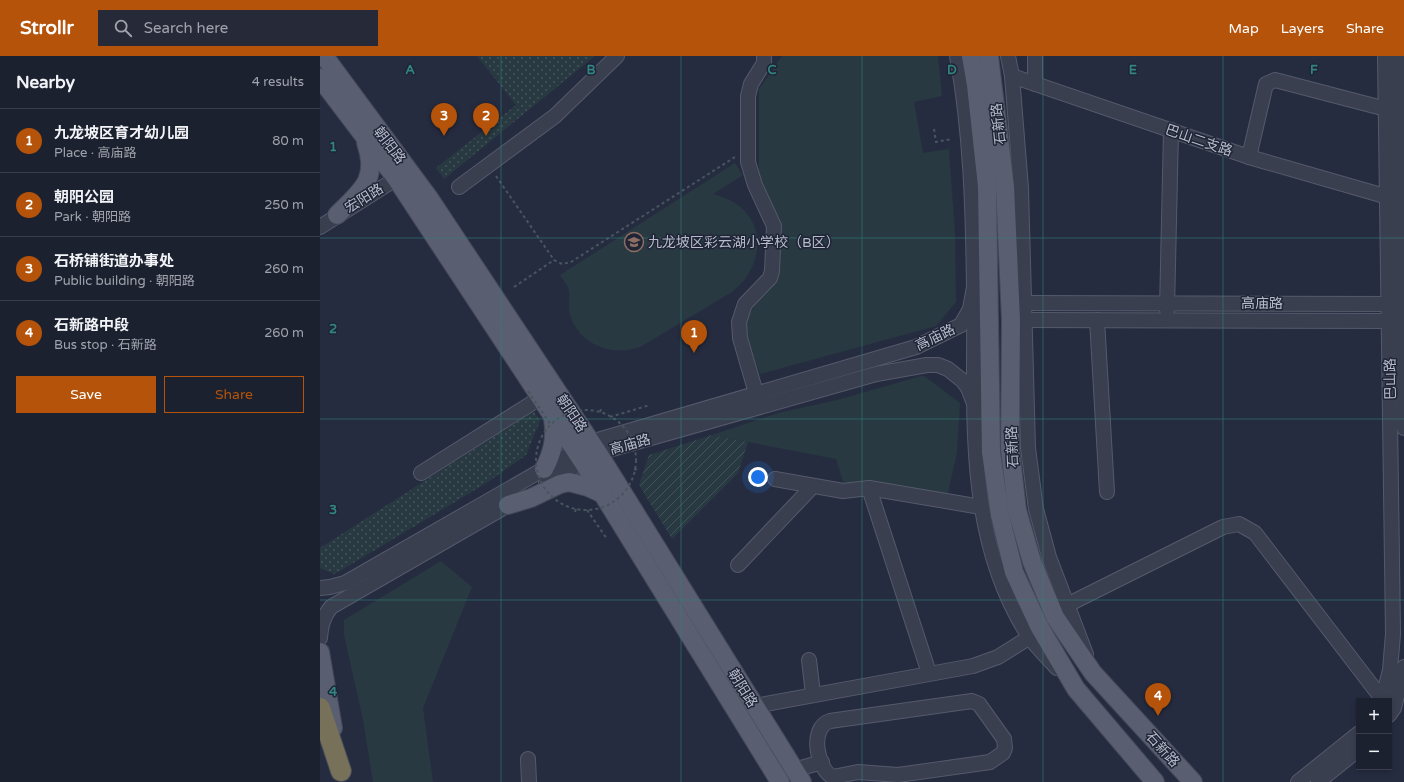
<!DOCTYPE html>
<meta charset="utf-8">
<style>
:root{--surface:#1c2130;--page:#252938;--text:#f1f3f6;--muted:#a0a3ab;--line:#3a3e4c;--accent:#b45309}
body{margin:0;font-family:"Varela Round","Noto Sans SC",sans-serif;background:var(--page);color:var(--text)}
.controls{position:absolute;right:12px;bottom:12px;display:grid;overflow:hidden;border-radius:0px;box-shadow:0 2px 6px #0003}
.controls button{width:36px;height:36px;display:grid;place-items:center;padding:0;border:0;border-bottom:1px solid var(--line);background:var(--surface);color:var(--text);font:20px sans-serif}
.you{position:absolute;left:438px;top:421px;width:14px;height:14px;margin:-10px;border:3px solid #fff;border-radius:50%;background:#1a73e8;box-shadow:0 0 0 6px #1a73e833}
.badge{display:grid;place-items:center;width:26px;height:26px;border-radius:50%;background:var(--accent);color:#fff;font-size:13px;font-weight:700}
.pin{position:absolute;translate:-50% -33px;filter:drop-shadow(0 1px 2px #0008)}
.pin::after{content:'';position:absolute;top:21px;width:14px;height:12px;background:inherit;clip-path:polygon(0 0,100% 0,50% 100%)}
.list{margin:0;padding:0;list-style:none}
h2{display:flex;justify-content:space-between;align-items:center;height:52px;margin:0;padding:0 16px;font-size:17px}
h2 small{font-size:13px;font-weight:400;color:var(--muted)}
.list li{display:grid;grid-template-columns:26px 1fr auto;gap:12px;align-items:center;box-sizing:border-box;height:64px;padding:0 16px;border-top:1px solid var(--line)}
.list b{display:block;font-size:15px;white-space:nowrap}
.list p{margin:0;font-size:13px;white-space:nowrap;color:var(--muted)}
.list em{font-size:13px;font-style:normal;color:var(--muted)}
.actions{display:flex;gap:8px;padding:12px 16px}
.actions a{flex:1;padding:9px 0;border:1px solid var(--accent);border-radius:0px;text-align:center;font-size:14px;color:var(--accent)}
.actions .main{background:var(--accent);color:#fff}
.icon{flex:none;width:22px;height:22px;fill:none;stroke:currentColor;stroke-width:2;stroke-linecap:round;stroke-linejoin:round}
.map{position:relative;flex:none;width:1084px;height:726px;overflow:hidden}
header{display:flex;align-items:center;gap:24px;box-sizing:border-box;height:56px;padding:0 20px;background:var(--accent);color:#fff}
header strong{font-size:19px}
nav{display:flex;gap:22px;margin-inline-start:auto;font-size:14px}
.search{width:280px;height:36px;background:var(--page);display:flex;align-items:center;gap:10px;box-sizing:border-box;padding:0 14px;border-radius:0px;color:var(--muted);font-size:15px}
main{display:flex}
aside{flex:1;background:var(--surface)}
.map>svg:first-child{display:block}
.grass{fill:#283941}
.park{fill:url(#park-dots)}
.garden{fill:url(#garden-furrows)}
.lines{fill:none;stroke-linecap:round;stroke-linejoin:round}
.minor-casing{stroke:#555a6b;stroke-width:16}
.major-casing{stroke:#444859;stroke-width:20}
.highway-casing{stroke:#424758;stroke-width:22}
.path{stroke:#47565e;stroke-width:2;stroke-dasharray:3 3;stroke-linecap:butt}
.minor{stroke:#3a3f50;stroke-width:14}
.major{stroke:#595e70;stroke-width:18}
.highway{stroke:#767158;stroke-width:20}
.path-bridge{stroke:#47565e;stroke-width:2;stroke-dasharray:3 3;stroke-linecap:butt}
.grid{fill:none;stroke:#318481;stroke-width:1;stroke-opacity:0.55}
.labels{text-anchor:middle;stroke-width:3;stroke-linejoin:round;paint-order:stroke}
.street-label{font-size:14px;fill:#b7bbcb;stroke:#1f2436}
.poi-label{font-size:14px;fill:#b7bbcb;stroke:#1f2436;text-anchor:start}
.grid-label{font-size:13px;text-anchor:middle;font-weight:bold;fill:#318481;stroke:#1f2436;stroke-width:3;stroke-linejoin:round;paint-order:stroke}
</style>
<header>
<strong>Strollr</strong>
<div class="search"><svg class="icon" aria-label="search" viewBox="0 0 24 24"><circle cx="10" cy="10" r="6"/><path d="M15 15l6 6"/></svg>Search here</div>
<nav><a>Map</a><a>Layers</a><a>Share</a></nav>
</header>
<main>
<aside>
<h2>Nearby<small>4 results</small></h2>
<ul class="list">
<li><span class="badge">1</span><div><b>九龙坡区育才幼儿园</b><p>Place · 高庙路</p></div><em>80 m</em></li>
<li><span class="badge">2</span><div><b>朝阳公园</b><p>Park · 朝阳路</p></div><em>250 m</em></li>
<li><span class="badge">3</span><div><b>石桥铺街道办事处</b><p>Public building · 朝阳路</p></div><em>260 m</em></li>
<li><span class="badge">4</span><div><b>石新路中段</b><p>Bus stop · 石新路</p></div><em>260 m</em></li>
</ul>
<div class="actions"><a class="main">Save</a><a>Share</a></div>
</aside>
<div class="map">
<svg width="1084" height="726" viewBox="0 0 1084 726">
<defs>
<pattern id="park-dots" width="8" height="8" patternUnits="userSpaceOnUse"><rect width="8" height="8" fill="#283941"/><path d="M2 2h.1M6 6h.1" fill="none" stroke="#45545b" stroke-width="1.8" stroke-linecap="round"/></pattern>
<pattern id="garden-furrows" width="10" height="10" patternUnits="userSpaceOnUse"><rect width="10" height="10" fill="#283941"/><path d="M-1 1l2-2M0 10L10 0M9 11l2-2" fill="none" stroke="#45545b"/></pattern>
</defs>
<rect width="100%" height="100%" fill="#262c40"/>
<g class="grass">
<path d="M 462,0 L 618,0 L 622,40 L 594,46 L 603,97 L 629,93 L 635,177 L 636,246 L 616,270 L 440,318 C 423,269 416,265 456,227 L 460,165 L 443,137 L 439,122 L 439,33 Z"/>
<path d="M 415,107 L 423,119 L 393,138 C 402,141 410,143 418,149 C 449,173 440,214 412,236 L 320,291 C 293,301 259,289 250,259 C 248,250 250,243 249,235 C 249,230 242,223 240,219 Z"/>
<path d="M 601,320 L 604,320 L 640,347 L 637,397 L 627,441 L 525,432 L 516,403 L 392,379 L 458,357 L 517,344 Z"/>
<path d="M 121,505 L 152,531 L 103,652 L 113,726 L 53,726 L 43,664 L 24,579 L 24,564 Z"/>
</g>
<g class="park">
<path d="M 157,0 L 275,0 L 124,123 L 116,112 L 196,49 Z"/>
<path d="M 214,355 L 220,365 L 206,399 L 168,426 L 15,518 L 0,512 L 0,492 Z"/>
</g>
<path class="garden" d="M 392,379 L 428,386 L 418,417 L 352,483 L 319,429 L 329,399 Z"/>
<g class="lines">
<defs>
<g id="minor">
<path d="M 637,0 C 651,76 653,154 654,232 C 656,347 642,473 706,576 C 714,589 727,601 737,612"/>
<path d="M 688,0 L 692,20 L 701,132 L 708,392 L 716,453 L 729,501 L 766,598"/>
<path d="M 715,0 L 715,28"/>
<path d="M 1078,0 L 1084,372"/>
<path d="M 692,20 L 929,101 L 1068,141"/>
<path d="M 929,101 L 946,28 L 955,24 L 1066,53"/>
<path d="M 139,131 L 235,60 L 297,0"/>
<path d="M 0,171 L 85,117"/>
<path d="M 704,247 L 1084,248"/>
<path d="M 847,254 L 851,74"/>
<path d="M 705,264 L 1084,265"/>
<path d="M 777,264 L 787,436"/>
<path d="M 436,337 L 420,282 L 419,266 L 425,248 L 450,222 L 452,215 L 454,170 L 435,129 L 428,106 L 428,40 L 431,28 L 444,7 L 444,0"/>
<path d="M 101,417 L 220,342"/>
<path d="M 455,423 L 523,435 L 549,432 L 661,451"/>
<path d="M 226,427 L 278,397 L 556,318 L 607,309 L 618,309 L 628,313 L 643,325 L 648,332 L 655,350"/>
<path d="M 549,432 L 609,617"/>
<path d="M 418,509 L 493,430"/>
<path d="M 0,532 L 10,531 L 25,527 L 271,386 L 596,291 L 641,269 L 650,253 L 654,231"/>
<path d="M 747,549 L 903,471 L 919,468 L 935,477 L 1063,644"/>
<path d="M 0,582 C 1,570 3,561 11,551 L 197,444"/>
<path d="M 489,604 L 493,638"/>
<path d="M 652,645 L 659,648 L 684,683 L 685,692 L 683,697 L 670,706 L 578,719 L 538,716 L 513,721 C 498,715 488,672 510,665 Z"/>
<path d="M 1062,645 L 1070,614 L 1073,578 L 1065,0"/>
<path d="M 435,650 L 653,610 L 678,601 L 710,581"/>
<path d="M 1069,659 L 1074,652 L 1084,611"/>
<path d="M 208,703 L 209,726"/>
<path d="M 474,714 L 502,706"/>
<path d="M 978,726 L 1039,677"/>
<path d="M 998,726 L 1039,693"/>
</g>
<g id="major">
<path d="M 4,0 L 109,142 L 278,397 L 482,726"/>
<path d="M 651,0 L 656,29 L 667,130 L 671,396 L 680,459 L 694,516 L 719,570 L 756,633 L 835,726"/>
<path d="M 669,0 L 685,131 L 691,264 L 690,393 L 697,454 L 712,506 L 735,561 L 773,617 L 873,726"/>
<path d="M 0,22 L 76,122 L 263,406 L 460,726"/>
<path d="M 17,159 C 41,135 59,124 46,87"/>
<path d="M 224,413 C 233,396 236,382 233,363"/>
<path d="M 188,449 L 211,442 L 240,428 L 249,426 L 268,431 L 283,438"/>
<path d="M 0,596 L 13,672"/>
</g>
<path id="highway" d="M 0,652 L 21,715"/>
</defs>
<use href="#minor" class="minor-casing"/>
<use href="#major" class="major-casing"/>
<use href="#highway" class="highway-casing"/>
<g class="path">
<path d="M 614,73 L 616,86 L 632,83"/>
<path d="M 176,120 L 234,204 L 242,208 L 251,206 L 415,101"/>
<path d="M 194,231 L 234,204"/>
<path d="M 280,356 L 281,353"/>
<path d="M 290,361 L 330,349"/>
<path d="M 314,413 L 318,414"/>
<path d="M 267,454 L 287,483"/>
<path d="M 255,456 L 256,453"/>
</g>
<use href="#minor" class="minor"/>
<use href="#major" class="major"/>
<use href="#highway" class="highway"/>
<g class="path-bridge">
<path d="M 208,335 L 231,369"/>
<circle cx="266" cy="404" r="50"/>
</g>
</g>
<path class="grid" d="M 181,0 L 181,726M 361,0 L 361,726M 542,0 L 542,726M 723,0 L 723,726M 903,0 L 903,726M 0,182 L 1084,182M 0,363 L 1084,363M 0,544 L 1084,544"/>
<defs>
<symbol id="school-ring" viewBox="-11 -11 22 22"><circle r="9.5" fill="#1f2436" stroke="#8d6e63" stroke-width="1.5"/><path d="M0-5L7-2L0 1L-7-2ZM-4 1L0 2.5L4 1V4Q0 6-4 4Z" fill="#8d6e63"/></symbol>
</defs>
<g fill-rule="evenodd">
<use href="#school-ring" x="303" y="175" width="22" height="22"/>
</g>
<g class="labels">
<g class="street-label">
<text transform="translate(678 68) rotate(-96)" y="5">石新路</text>
<text transform="translate(879 84) rotate(19)" y="5">巴山二支路</text>
<text transform="translate(70 89) rotate(53)" y="5">朝阳路</text>
<text transform="translate(44 142) rotate(-32)" y="5">宏阳路</text>
<text x="942" y="252">高庙路</text>
<text transform="translate(615 281) rotate(-26)" y="5">高庙路</text>
<text transform="translate(1070 323) rotate(-91)" y="5">巴山路</text>
<text transform="translate(252 357) rotate(56)" y="5">朝阳路</text>
<text transform="translate(310 388) rotate(-16)" y="5">高庙路</text>
<text transform="translate(692 391) rotate(-93)" y="5">石新路</text>
<text transform="translate(423 632) rotate(58)" y="5">朝阳路</text>
<text transform="translate(843 693) rotate(48)" y="5">石新路</text>
</g>
<g class="poi-label">
<text x="328" y="191">九龙坡区彩云湖小学校（B区）</text>
</g>
</g>
<g class="grid-label">
<text x="90" y="18">A</text>
<text x="271" y="18">B</text>
<text x="452" y="18">C</text>
<text x="632" y="18">D</text>
<text x="813" y="18">E</text>
<text x="994" y="18">F</text>
<text x="13" y="95">1</text>
<text x="13" y="277">2</text>
<text x="13" y="458">3</text>
<text x="13" y="640">4</text>
</g>
</svg>
<div class="controls">
<button>+</button>
<button>−</button>
</div>
<div class="you"></div>
<div class="pin badge" style="left:374px;top:297px">1</div>
<div class="pin badge" style="left:166px;top:80px">2</div>
<div class="pin badge" style="left:124px;top:80px">3</div>
<div class="pin badge" style="left:838px;top:660px">4</div>
</div>
</main>
